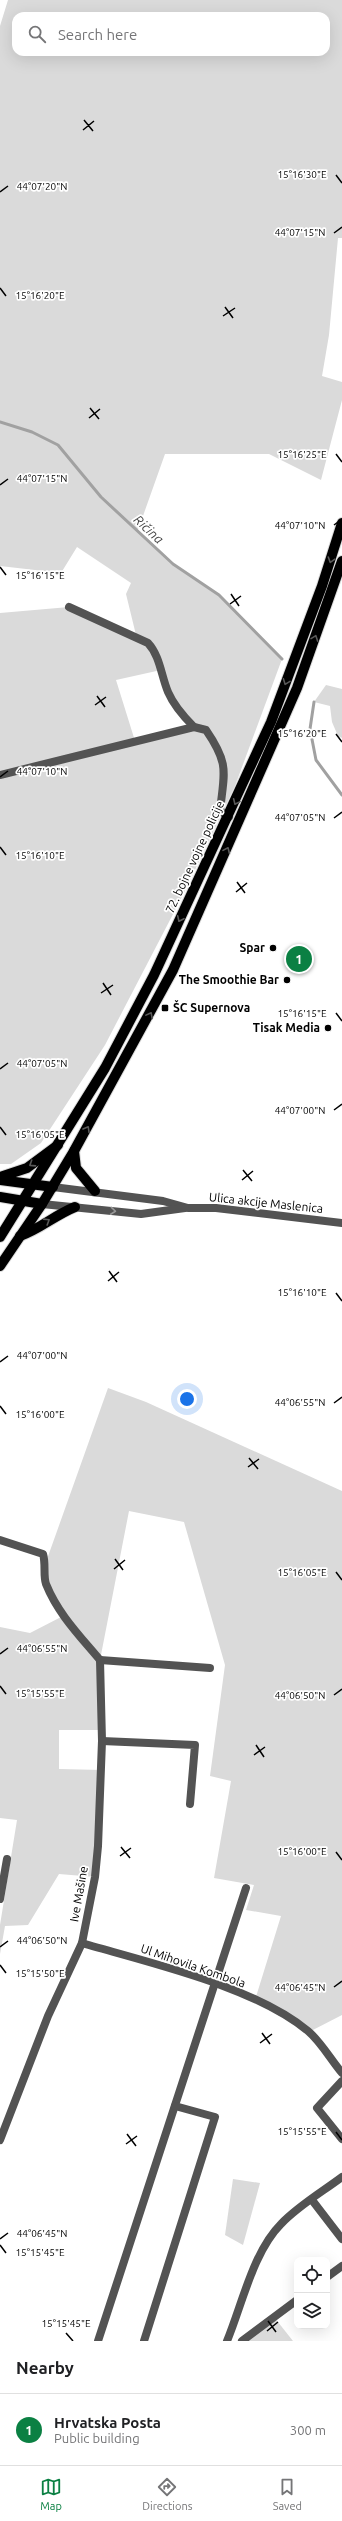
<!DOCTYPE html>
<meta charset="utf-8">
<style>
:root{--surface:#fff;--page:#f2f2f2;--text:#202124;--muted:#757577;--line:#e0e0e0;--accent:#0b8043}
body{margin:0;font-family:Ubuntu,sans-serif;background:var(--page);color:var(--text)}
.controls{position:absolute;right:12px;bottom:12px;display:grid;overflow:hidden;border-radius:8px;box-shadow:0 4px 16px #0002}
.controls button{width:36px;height:36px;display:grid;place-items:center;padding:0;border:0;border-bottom:1px solid var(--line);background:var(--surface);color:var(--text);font:20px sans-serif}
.you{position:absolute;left:187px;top:1399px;width:14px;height:14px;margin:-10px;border:3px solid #fff;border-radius:50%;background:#1a73e8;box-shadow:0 0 0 6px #1a73e833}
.badge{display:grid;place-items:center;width:26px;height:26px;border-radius:50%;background:var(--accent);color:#fff;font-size:13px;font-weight:700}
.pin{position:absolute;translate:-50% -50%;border:2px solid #fff;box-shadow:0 1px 4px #0006}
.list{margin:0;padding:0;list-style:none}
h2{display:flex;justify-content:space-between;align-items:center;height:52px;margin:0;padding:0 16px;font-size:17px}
h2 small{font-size:13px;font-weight:400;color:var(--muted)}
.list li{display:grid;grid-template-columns:26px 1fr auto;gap:12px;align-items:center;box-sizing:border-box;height:72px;padding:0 16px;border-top:1px solid var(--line)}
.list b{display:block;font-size:15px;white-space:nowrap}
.list p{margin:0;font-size:13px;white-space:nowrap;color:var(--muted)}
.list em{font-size:13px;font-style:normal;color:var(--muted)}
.icon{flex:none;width:22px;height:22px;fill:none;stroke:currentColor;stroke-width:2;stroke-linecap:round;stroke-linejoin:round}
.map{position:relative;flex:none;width:342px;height:2341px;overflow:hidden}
.search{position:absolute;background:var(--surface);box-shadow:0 4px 16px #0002;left:12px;right:12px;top:12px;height:44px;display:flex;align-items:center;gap:10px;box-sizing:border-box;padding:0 14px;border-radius:12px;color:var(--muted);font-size:15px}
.sheet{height:124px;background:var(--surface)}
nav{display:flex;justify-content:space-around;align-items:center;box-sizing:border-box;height:56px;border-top:1px solid var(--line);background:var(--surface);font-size:11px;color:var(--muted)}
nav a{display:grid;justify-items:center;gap:2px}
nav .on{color:var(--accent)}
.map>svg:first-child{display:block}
.green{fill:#dadada;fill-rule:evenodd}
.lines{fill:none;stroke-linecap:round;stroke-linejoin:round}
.stream{stroke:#a1a1a1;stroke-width:3}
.primary-casing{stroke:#dbdbdb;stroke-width:12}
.street{stroke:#535353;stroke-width:8}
.primary{stroke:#000;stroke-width:10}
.oneway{stroke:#595959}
.oneway2{stroke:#989898}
.ticks{fill:none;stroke:#000;stroke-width:1.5}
.poi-dot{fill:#000;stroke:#fff;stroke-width:1.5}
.labels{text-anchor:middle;stroke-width:3.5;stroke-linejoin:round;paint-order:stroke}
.street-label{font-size:12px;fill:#000;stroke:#fff}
.poi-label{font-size:12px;font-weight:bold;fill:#000;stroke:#fff;text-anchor:end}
.water-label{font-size:13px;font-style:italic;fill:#424242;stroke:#fff}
.ticks-label{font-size:10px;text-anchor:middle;fill:#000;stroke:#fff;stroke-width:3.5;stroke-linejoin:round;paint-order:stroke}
</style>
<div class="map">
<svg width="342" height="2341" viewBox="0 0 342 2341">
<rect width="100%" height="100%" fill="#fff"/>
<g class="green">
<path d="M 8,0 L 342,0 L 342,238 L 338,238 L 329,335 L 322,376 L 342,382 L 342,400 L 321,480 L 269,454 L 165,454 L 138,530 L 173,564 L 219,595 L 282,659 L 235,786 L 184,893 L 105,1045 L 41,1143 L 11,1164 L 0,1164 L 0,613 L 69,607 L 136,635 L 126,594 L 131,583 L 77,547 L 61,573 L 0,566 L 0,26 ZM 16,16 L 326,16 L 326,52 L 16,52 ZM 161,670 L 168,692 L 193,727 L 135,741 L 116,680 Z"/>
<path d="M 326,685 L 342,689 L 342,738 L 338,736 L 332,722 L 330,706 L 314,702 Z"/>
<path d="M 108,1388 L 146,1402 L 342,1491 L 342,2015 L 309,2032 L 255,2000 L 281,1916 L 246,1910 L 254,1885 L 214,1878 L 231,1781 L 210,1776 L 225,1665 L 184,1522 L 129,1511 L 100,1660 L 102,1730 L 59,1730 L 59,1769 L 102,1770 L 95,1877 L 59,1874 L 28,1925 L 5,1926 L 0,1954 L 0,1925 L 17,1820 L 0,1818 L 0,1627 L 30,1633 L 63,1616 L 45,1582 L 46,1562 Z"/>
<path d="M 233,2179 L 260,2183 L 243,2245 L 225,2235 Z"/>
<path d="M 274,2317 L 293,2341 L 242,2341 Z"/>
</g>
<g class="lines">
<g class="stream">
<path d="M 0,422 L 32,432 L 58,445 L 101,497 L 173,564 L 219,595 L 282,659"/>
<path d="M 314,702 L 310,729 L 316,760 L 342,795"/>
</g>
<defs>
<g id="primary">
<path d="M 74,1151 L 76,1168 L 95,1191"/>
<path d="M 0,1177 L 27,1168 L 58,1145"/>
<path d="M 0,1180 L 53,1187"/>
<path d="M 0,1197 L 42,1204"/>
<path d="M 20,1236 C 40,1229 55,1215 75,1207"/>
<path d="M 0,1237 L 105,1068 L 154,975 L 271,722 L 322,586 L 342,523"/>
<path d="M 0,1266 L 42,1204 L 74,1151 L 173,970 L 297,688 L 342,561"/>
</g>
</defs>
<use href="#primary" class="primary-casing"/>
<g class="street">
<path d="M 69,607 L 148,643 C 160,656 161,675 168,692 C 174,706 183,716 194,727"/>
<path d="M 0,775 L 194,727 L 206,730 C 230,765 224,772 220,811 L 229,817"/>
<path d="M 53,1187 L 163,1201 L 188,1208 L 216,1208 L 342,1223"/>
<path d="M 42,1204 L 141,1214 L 185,1208"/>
<path d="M 0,1540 L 43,1554 C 46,1564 43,1575 46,1584 C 58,1614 80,1636 100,1660"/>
<path d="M 100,1660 L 210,1668"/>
<path d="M 102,1741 L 195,1745 L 190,1804"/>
<path d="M 0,1899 L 7,1859"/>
<path d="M 82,1943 C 149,1963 254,1986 308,2031 C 321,2042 331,2060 342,2073"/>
<path d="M 342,2081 L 317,2108 L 342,2139"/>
<path d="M 0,2140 L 48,2016 L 82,1943 L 95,1877 L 98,1846 L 102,1741 L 100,1660"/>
<path d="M 312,2200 L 342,2239"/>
<path d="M 327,2277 L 342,2266"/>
<path d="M 98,2341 L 246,1888"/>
<path d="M 144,2341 L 215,2117 L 175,2106"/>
<path d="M 227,2341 C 242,2305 253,2252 281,2224 C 298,2206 322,2192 342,2177"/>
<path d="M 242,2341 L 297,2300"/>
</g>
<use href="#primary" class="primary"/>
</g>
<defs><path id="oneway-chevron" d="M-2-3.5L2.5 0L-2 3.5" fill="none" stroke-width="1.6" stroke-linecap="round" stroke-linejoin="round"/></defs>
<g class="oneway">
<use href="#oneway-chevron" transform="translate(331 560) rotate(107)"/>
<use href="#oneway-chevron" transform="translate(315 638) rotate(-70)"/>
<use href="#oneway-chevron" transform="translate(286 682) rotate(111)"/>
<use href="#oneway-chevron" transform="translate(236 802) rotate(114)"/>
<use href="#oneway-chevron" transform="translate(227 850) rotate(-66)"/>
<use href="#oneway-chevron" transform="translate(180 919) rotate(115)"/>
<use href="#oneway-chevron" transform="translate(150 1015) rotate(-62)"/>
<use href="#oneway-chevron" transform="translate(87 1129) rotate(-60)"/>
<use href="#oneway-chevron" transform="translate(32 1164) rotate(147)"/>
<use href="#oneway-chevron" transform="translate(47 1221) rotate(-32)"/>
</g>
<use class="oneway2" href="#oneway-chevron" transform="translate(113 1211) rotate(6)"/>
<path class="ticks" d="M 84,120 L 93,131M 83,130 L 94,121M 336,175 L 342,183M 0,192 L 8,186M 334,233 L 342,227M 0,288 L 6,296M 225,307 L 233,318M 223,316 L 235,308M 90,408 L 99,419M 89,418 L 100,409M 336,454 L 342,462M 0,485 L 8,479M 334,525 L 342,519M 0,567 L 6,575M 231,594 L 239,606M 230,604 L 241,596M 97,696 L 105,707M 95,705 L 106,697M 336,734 L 342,742M 0,777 L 8,771M 334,818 L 342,812M 0,847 L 6,855M 237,882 L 245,893M 236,892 L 247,883M 103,983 L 111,995M 101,993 L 113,985M 336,1013 L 342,1021M 0,1069 L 8,1063M 334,1110 L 342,1104M 0,1127 L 6,1135M 243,1170 L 252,1181M 242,1180 L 253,1171M 109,1271 L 117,1282M 108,1281 L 119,1272M 336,1293 L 342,1301M 0,1362 L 8,1356M 334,1403 L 342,1397M 0,1406 L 6,1414M 249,1458 L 258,1469M 248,1467 L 259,1459M 115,1559 L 123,1570M 114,1569 L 125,1560M 336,1572 L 342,1580M 0,1654 L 8,1648M 0,1686 L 6,1694M 334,1695 L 342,1689M 256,1745 L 264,1757M 254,1755 L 265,1747M 121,1847 L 130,1858M 336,1852 L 342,1860M 120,1856 L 131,1848M 0,1947 L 8,1941M 0,1965 L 6,1973M 334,1987 L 342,1981M 262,2033 L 270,2044M 260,2043 L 272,2034M 336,2132 L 342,2140M 127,2134 L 136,2146M 126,2144 L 137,2136M 0,2239 L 8,2233M 0,2245 L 6,2253M 268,2321 L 276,2332M 267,2331 L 278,2322M 66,2333 L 73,2341"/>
<g class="poi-dot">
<circle cx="273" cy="948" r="4"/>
<circle cx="287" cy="980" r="4"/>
<rect x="161" y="1004" width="8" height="8" rx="2"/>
<circle cx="328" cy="1028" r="4"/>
</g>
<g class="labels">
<g class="street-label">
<text transform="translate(195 857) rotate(-65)" y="4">72. bojne vojne policije</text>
<text transform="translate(266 1203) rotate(6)" y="4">Ulica akcije Maslenica</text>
<text transform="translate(79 1894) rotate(-80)" y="4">Ive Mašine</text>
<text transform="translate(193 1966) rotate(19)" y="4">Ul Mihovila Kombola</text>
</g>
<g class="poi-label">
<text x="265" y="952">Spar</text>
<text x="279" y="984">The Smoothie Bar</text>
<text x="173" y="1012" text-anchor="start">ŠC Supernova</text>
<text x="320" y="1032">Tisak Media</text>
</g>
<g class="water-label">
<text transform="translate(149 529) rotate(43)" y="5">Ričina</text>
</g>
</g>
<g class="ticks-label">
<text x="302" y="178">15°16'30"E</text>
<text x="42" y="190">44°07'20"N</text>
<text x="300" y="236">44°07'15"N</text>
<text x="40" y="299">15°16'20"E</text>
<text x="302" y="458">15°16'25"E</text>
<text x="42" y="482">44°07'15"N</text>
<text x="300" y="529">44°07'10"N</text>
<text x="40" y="579">15°16'15"E</text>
<text x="302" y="737">15°16'20"E</text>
<text x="42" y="775">44°07'10"N</text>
<text x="300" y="821">44°07'05"N</text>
<text x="40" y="859">15°16'10"E</text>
<text x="302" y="1017">15°16'15"E</text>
<text x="42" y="1067">44°07'05"N</text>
<text x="300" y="1114">44°07'00"N</text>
<text x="40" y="1138">15°16'05"E</text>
<text x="302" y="1296">15°16'10"E</text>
<text x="42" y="1359">44°07'00"N</text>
<text x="300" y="1406">44°06'55"N</text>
<text x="40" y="1418">15°16'00"E</text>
<text x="302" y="1576">15°16'05"E</text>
<text x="42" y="1652">44°06'55"N</text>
<text x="40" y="1697">15°15'55"E</text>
<text x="300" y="1699">44°06'50"N</text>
<text x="302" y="1855">15°16'00"E</text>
<text x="42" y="1944">44°06'50"N</text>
<text x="40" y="1977">15°15'50"E</text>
<text x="300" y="1991">44°06'45"N</text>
<text x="302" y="2135">15°15'55"E</text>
<text x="42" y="2237">44°06'45"N</text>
<text x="40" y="2256">15°15'45"E</text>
<text x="66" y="2327">15°15'45"E</text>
</g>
</svg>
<div class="controls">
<button><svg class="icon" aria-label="locate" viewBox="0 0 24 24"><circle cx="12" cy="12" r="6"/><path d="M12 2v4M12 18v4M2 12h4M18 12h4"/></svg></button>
<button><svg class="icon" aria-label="layers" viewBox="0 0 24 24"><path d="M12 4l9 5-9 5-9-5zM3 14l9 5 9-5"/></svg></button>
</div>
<div class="you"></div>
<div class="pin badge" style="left:299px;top:959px">1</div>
<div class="search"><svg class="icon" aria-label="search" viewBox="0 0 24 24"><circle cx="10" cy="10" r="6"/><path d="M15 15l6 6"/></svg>Search here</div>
</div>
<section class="sheet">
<h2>Nearby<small></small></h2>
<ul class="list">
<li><span class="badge">1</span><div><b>Hrvatska Posta</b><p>Public building</p></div><em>300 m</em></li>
</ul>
</section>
<nav>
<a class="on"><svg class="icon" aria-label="map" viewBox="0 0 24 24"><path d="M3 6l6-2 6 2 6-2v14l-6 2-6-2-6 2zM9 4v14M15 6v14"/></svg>Map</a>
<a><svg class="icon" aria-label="directions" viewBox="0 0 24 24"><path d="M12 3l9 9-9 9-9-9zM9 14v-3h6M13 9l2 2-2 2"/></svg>Directions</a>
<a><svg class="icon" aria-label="saved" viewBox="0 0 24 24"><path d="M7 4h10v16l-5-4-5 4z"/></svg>Saved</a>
</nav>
